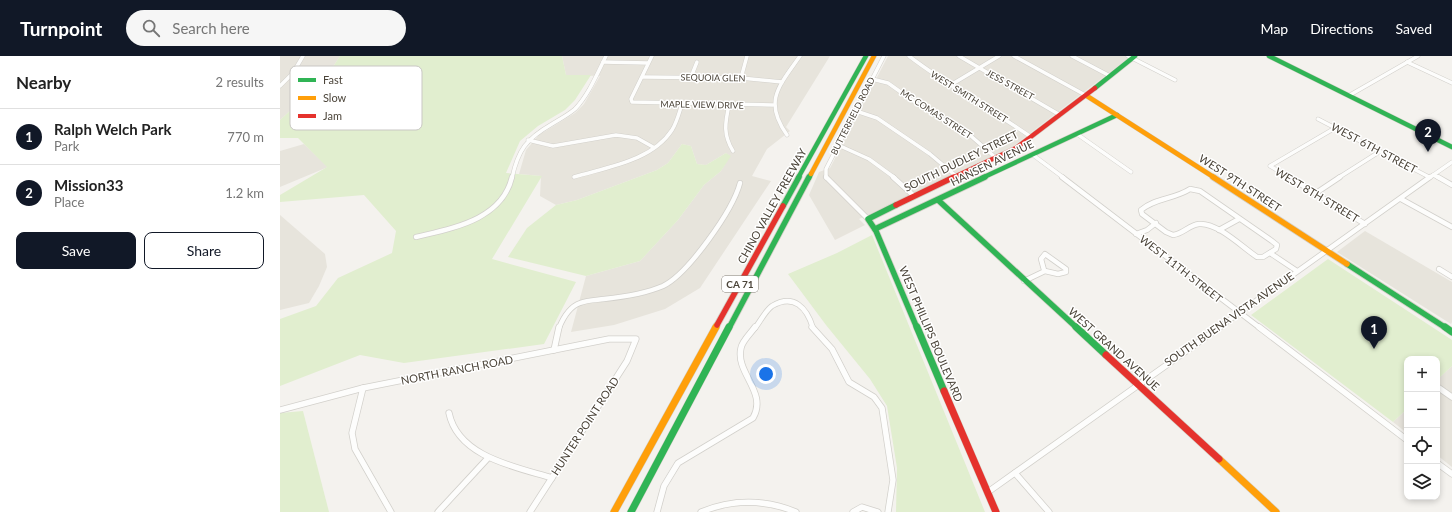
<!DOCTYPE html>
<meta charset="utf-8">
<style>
:root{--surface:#fff;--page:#f6f6f6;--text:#222;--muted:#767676;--line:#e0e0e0;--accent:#111827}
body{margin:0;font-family:Lato,sans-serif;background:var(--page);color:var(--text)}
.controls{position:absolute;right:12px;bottom:12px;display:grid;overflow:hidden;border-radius:8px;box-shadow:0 2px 6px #0003}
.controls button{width:36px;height:36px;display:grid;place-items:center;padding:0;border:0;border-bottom:1px solid var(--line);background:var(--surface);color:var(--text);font:20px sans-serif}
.you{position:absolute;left:486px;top:318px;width:14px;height:14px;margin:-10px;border:3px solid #fff;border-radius:50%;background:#1a73e8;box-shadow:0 0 0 6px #1a73e833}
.badge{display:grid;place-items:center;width:26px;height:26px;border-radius:50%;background:var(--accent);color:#fff;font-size:13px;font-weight:700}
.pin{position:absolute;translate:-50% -33px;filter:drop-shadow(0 1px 2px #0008)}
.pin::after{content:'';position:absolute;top:21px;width:14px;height:12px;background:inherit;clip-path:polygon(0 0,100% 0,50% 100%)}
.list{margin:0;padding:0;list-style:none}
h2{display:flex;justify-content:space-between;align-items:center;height:52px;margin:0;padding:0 16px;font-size:17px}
h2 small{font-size:13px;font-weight:400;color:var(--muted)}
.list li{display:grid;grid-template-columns:26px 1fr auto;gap:12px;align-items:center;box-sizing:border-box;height:56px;padding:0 16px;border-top:1px solid var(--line)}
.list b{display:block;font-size:15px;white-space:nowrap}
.list p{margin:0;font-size:13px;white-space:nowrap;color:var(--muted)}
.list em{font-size:13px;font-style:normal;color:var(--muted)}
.actions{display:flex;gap:8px;padding:12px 16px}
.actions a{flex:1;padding:9px 0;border:1px solid var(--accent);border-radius:8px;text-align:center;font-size:14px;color:var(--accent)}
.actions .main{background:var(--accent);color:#fff}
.icon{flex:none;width:22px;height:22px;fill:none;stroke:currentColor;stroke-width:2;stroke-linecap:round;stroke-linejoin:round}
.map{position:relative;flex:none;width:1172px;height:456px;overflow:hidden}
header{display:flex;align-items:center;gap:24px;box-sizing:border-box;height:56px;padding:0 20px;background:var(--accent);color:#fff}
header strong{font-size:19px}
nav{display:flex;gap:22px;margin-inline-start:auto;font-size:14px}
.search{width:280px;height:36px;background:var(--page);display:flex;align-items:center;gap:10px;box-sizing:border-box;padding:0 14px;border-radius:22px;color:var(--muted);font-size:15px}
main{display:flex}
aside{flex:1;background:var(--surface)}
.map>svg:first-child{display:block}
.residential{fill:#e7e4dc}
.green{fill:#e1eecf}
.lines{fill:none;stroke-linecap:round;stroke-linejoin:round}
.street-far2-casing{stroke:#d2d0cb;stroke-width:4.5}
.street-far1-casing{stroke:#d2d0cb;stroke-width:6}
.street-casing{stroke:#d2d0cb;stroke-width:7}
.fast-far2-casing{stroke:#d3cfc5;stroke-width:5.5}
.fast-far1-casing{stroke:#d3cfc5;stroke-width:7}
.fast-casing{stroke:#d3cfc5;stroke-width:8}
.slow-far2-casing{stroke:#d3cfc5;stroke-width:5.5}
.slow-far1-casing{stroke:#d3cfc5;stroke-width:7}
.slow-casing{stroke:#d3cfc5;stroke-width:8}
.jam-far2-casing{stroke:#d3cfc5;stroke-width:5.5}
.jam-far1-casing{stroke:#d3cfc5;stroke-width:7}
.jam-casing{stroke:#d3cfc5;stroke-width:8}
.street-far2{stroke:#fdfdfc;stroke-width:3.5}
.street-far1{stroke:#fdfdfc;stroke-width:4.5}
.street{stroke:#fdfdfc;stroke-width:5.5}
.fast-far2{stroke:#30b455;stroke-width:4.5}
.fast-far1{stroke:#30b455;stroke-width:5.5}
.fast{stroke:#30b455;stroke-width:7}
.slow-far2{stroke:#ff9f0a;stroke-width:4.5}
.slow-far1{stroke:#ff9f0a;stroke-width:5.5}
.slow{stroke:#ff9f0a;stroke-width:7}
.jam-far2{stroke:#e5322d;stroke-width:4.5}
.jam-far1{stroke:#e5322d;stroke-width:5.5}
.jam{stroke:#e5322d;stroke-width:7}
.labels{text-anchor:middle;stroke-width:3;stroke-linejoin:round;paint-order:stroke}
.far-street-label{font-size:9px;fill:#4b4439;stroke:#fff}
.shield{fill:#fff;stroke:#817c74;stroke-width:1}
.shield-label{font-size:10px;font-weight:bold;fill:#4b4439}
.street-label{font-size:11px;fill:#4b4439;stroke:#fff}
.key{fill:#fff;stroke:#c9c7c4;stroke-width:1}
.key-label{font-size:11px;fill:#4b4439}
</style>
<header>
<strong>Turnpoint</strong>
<div class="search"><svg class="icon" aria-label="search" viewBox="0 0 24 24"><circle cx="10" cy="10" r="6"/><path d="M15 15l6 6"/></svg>Search here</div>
<nav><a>Map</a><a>Directions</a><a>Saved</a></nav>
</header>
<main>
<aside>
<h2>Nearby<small>2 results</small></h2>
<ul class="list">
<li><span class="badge">1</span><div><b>Ralph Welch Park</b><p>Park</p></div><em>770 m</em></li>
<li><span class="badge">2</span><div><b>Mission33</b><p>Place</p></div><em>1.2 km</em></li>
</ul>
<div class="actions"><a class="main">Save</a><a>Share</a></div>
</aside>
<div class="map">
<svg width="1172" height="456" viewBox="0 0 1172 456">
<rect width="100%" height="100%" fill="#f4f2ee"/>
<g class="residential">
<path d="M 0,0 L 60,0 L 45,23 L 0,64 Z"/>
<path d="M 282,0 L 550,0 L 506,71 L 510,75 L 487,93 L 472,120 L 491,125 L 420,232 L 385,253 L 334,269 L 291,276 L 306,220 L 360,205 L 398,164 L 424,129 L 441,115 L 450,100 L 446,97 L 426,109 L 417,108 L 411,90 L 402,88 L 388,107 L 377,114 L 297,144 L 276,149 L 260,140 L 261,120 L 239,118 L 246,94 L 259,79 L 295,57 L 304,48 L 320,20 L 286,19 Z"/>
<path d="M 608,0 L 851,0 L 732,91 L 579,163 L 585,169 L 555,184 L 529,139 L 539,116 L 550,112 Z"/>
<path d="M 24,88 L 48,111 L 0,131 L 0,95 Z"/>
<path d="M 0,159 L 45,198 L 47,211 L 39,230 L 29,247 L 0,254 Z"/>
<path d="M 1085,175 L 1172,226 L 1172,266 L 1171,268 L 1057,196 Z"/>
<path d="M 1172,310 L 1172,411 L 1157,399 L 1157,324 Z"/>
<path d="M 1127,353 L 1127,377 L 1113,366 Z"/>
</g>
<g class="green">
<path d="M 60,0 L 282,0 L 286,19 L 311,19 L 295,44 L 285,54 L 258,70 L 240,85 L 226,117 L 262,120 L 212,203 L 296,226 L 264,288 L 124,307 L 80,299 L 0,330 L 0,263 L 36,250 L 58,222 L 112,197 L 116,175 L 84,139 L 0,146 L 0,139 L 47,111 L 18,82 L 0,82 L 0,64 L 45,23 Z"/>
<path d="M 402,88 L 411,90 L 417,108 L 426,109 L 446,97 L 451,100 L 441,115 L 424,129 L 398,164 L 360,205 L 306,220 L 228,201 L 247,172 L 276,149 L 297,144 L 377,114 L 388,107 Z"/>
<path d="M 592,179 L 705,456 L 616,456 L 617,412 L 607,350 L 590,323 L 546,269 L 508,218 L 557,197 Z"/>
<path d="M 1048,203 L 1172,284 L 1172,310 L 1157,324 L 1157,303 L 1127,303 L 1127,353 L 1113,366 L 971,259 Z"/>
<path d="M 23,355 L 49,456 L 0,456 L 0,357 Z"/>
</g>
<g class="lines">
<defs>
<g id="street-far2">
<path d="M 372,0 L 351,43 L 352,46 L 493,49"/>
<path d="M 629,0 C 668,30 711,53 751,81"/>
<path d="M 679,0 L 780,59"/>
<path d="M 734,0 L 807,40"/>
<path d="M 792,0 L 830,20"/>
<path d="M 848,0 L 895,24"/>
<path d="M 323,6 L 368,7"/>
<path d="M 1127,6 L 1172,27"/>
<path d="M 363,21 L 461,22 L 502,26"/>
<path d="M 411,21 L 417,6"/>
<path d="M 461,22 L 467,0"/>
<path d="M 592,23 L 608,27 L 639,49 L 691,80 L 716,102"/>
<path d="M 0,30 L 13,17 L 23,0"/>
<path d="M 669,30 L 719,0"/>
<path d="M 1070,39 L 1138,0"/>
<path d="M 449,49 C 445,67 443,79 453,95"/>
<path d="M 576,55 L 597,62 L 650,98 L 676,120"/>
<path d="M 1038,63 L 1149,121"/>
<path d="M 797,78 L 851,116"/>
<path d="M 507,79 C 483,45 499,30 520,0"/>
<path d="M 248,84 L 273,90 L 336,79 L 357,82 L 373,91"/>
<path d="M 558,89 L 589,103 L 615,122"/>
<path d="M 753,99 L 784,122"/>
<path d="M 1153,119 L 1159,122"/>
<path d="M 294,121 C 327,111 372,105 392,74 C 397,66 399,57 402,48"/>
<path d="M 232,122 C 238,94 246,83 272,68 C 280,63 288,59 295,53 C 309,38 317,18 326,0"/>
<path d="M 546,122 L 546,113 L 604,0"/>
<path d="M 1010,122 L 990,110 L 1055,72"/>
<path d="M 1058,122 L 1099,96"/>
<path d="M 1149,122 L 1172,106"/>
</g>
<g id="street-far1">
<path d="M 546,121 L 588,163"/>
<path d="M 613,121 L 634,140"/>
<path d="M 782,121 L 980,272"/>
<path d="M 1009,121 L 1085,168"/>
<path d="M 1158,121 L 1172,129"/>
<path d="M 910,133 L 920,135 L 992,185 L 997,189 L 996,193 L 983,201 L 977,201 C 962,191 937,166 919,168 C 909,169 903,178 893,179 L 886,176 L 862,158 L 861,154 C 875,142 895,143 910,133 Z"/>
<path d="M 1036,137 L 1060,121"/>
<path d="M 1121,143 L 1172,171"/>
<path d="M 939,174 L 959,163"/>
<path d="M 856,178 L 867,174 L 876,167"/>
<path d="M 136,181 C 173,172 222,164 232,121"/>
<path d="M 990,197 L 1017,215"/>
<path d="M 1159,213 L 1172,221"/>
<path d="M 744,225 L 765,215 L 778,218 L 786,216 L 786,213 L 765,198 L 761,203 L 764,214"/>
<path d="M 279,272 C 283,262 289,251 300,247 C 307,244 316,244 324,243 C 343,241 364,238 383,230 C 408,218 453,154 460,127"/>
<path d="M 475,272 C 480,266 485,255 492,250 C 514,237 527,252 533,272"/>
<path d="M 938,272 L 1150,121"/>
</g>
<g id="street">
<path d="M 532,271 L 552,293 L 569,326 L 594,341 L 602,352 L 613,424 L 608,456"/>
<path d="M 979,271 L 1127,384"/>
<path d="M 274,294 L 279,271"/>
<path d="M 83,332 L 72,377 L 75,393 L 111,456"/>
<path d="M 1159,332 L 1172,341"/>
<path d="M 0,354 L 83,332 L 329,283 L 356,283 L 347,305 L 250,456"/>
<path d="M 169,357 C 178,401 236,411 272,422"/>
<path d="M 1157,407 L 1172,418"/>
<path d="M 735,417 L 769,456"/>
<path d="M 708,436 L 940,271"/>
<path d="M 158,456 L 208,402"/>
<path d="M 377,456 L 384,430 L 398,407 L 473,362 C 488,336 455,317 461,292 C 462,285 471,277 475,271"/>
<path d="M 421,456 C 453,443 484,443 516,456"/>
<path d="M 573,456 L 582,451 L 598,456"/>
</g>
<g id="fast-far2">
<path d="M 989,0 L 1172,91"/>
<path d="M 815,32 L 855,0"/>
<path d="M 518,122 L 586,0"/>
<path d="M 529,122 L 531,118"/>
<path d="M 702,122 L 837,59"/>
</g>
<g id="fast-far1">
<path d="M 658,144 L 797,272"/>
<path d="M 616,149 L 588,163 L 596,175 L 637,272"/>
<path d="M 503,150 L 519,121"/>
<path d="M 595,173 L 705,121"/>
<path d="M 1067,208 L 1166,272"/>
<path d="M 449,272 L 529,121"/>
</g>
<g id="fast">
<path d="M 637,271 L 664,335"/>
<path d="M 796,271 L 826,299"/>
<path d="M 1165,271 L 1172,276"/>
<path d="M 351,456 L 449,271"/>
</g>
<g id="slow-far2">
<path d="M 807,40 L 935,122"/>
<path d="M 531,118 L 594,0"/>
</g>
<g id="slow-far1">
<path d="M 933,121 L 1067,208"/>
<path d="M 435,272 L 437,269"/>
</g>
<g id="slow">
<path d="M 939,403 L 996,456"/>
<path d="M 334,456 L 436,271"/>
</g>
<path id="jam-far2" d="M 672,122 L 736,92 L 815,32"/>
<g id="jam-far1">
<path d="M 616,149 L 674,121"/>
<path d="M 437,269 L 503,150"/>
</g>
<g id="jam">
<path d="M 826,299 L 939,403"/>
<path d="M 664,335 L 716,456"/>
</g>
</defs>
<use href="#street-far2" class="street-far2-casing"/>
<use href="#street-far1" class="street-far1-casing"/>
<use href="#street" class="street-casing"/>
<use href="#fast-far2" class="fast-far2-casing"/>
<use href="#fast-far1" class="fast-far1-casing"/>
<use href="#fast" class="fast-casing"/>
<use href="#slow-far2" class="slow-far2-casing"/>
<use href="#slow-far1" class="slow-far1-casing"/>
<use href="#slow" class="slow-casing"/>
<use href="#jam-far2" class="jam-far2-casing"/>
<use href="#jam-far1" class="jam-far1-casing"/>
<use href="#jam" class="jam-casing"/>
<use href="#street-far2" class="street-far2"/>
<use href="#street-far1" class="street-far1"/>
<use href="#street" class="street"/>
<use href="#fast-far2" class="fast-far2"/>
<use href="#fast-far1" class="fast-far1"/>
<use href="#fast" class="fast"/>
<use href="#slow-far2" class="slow-far2"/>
<use href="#slow-far1" class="slow-far1"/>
<use href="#slow" class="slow"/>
<use href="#jam-far2" class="jam-far2"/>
<use href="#jam-far1" class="jam-far1"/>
<use href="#jam" class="jam"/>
</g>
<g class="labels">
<g class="far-street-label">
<text transform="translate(433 22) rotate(1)" y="3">SEQUOIA GLEN</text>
<text transform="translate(730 29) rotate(29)" y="3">JESS STREET</text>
<text transform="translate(689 41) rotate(32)" y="3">WEST SMITH STREET</text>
<text transform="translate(422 49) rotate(1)" y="3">MAPLE VIEW DRIVE</text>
<text transform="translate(656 58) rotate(33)" y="3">MC COMAS STREET</text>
<text transform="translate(573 60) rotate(-63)" y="3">BUTTERFIELD ROAD</text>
</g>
<rect class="shield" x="442" y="220" width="36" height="16" rx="3"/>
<g class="shield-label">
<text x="460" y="232">CA 71</text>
</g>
<g class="street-label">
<text transform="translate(1094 92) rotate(28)" y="4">WEST 6TH STREET</text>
<text transform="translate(681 105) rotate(-26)" y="4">SOUTH DUDLEY STREET</text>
<text transform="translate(712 107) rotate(-26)" y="4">HANSEN AVENUE</text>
<text transform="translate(960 127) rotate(33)" y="4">WEST 9TH STREET</text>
<text transform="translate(1037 139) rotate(31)" y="4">WEST 8TH STREET</text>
<text transform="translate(492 150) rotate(-61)" y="4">CHINO VALLEY FREEWAY</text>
<text transform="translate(901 213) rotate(38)" y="4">WEST 11TH STREET</text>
<text transform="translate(949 263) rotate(-35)" y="4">SOUTH BUENA VISTA AVENUE</text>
<text transform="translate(651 278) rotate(67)" y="4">WEST PHILLIPS BOULEVARD</text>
<text transform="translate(834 293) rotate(42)" y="4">WEST GRAND AVENUE</text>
<text transform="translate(177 314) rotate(-11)" y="4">NORTH RANCH ROAD</text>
<text transform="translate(305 370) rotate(-57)" y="4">HUNTER POINT ROAD</text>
</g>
</g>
<rect x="10" y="10" width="132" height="64" rx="6" class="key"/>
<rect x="18" y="22" width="18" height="4" fill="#30b455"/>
<rect x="18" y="40" width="18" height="4" fill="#ff9f0a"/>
<rect x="18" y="58" width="18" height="4" fill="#e5322d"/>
<g class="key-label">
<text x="43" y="28">Fast</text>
<text x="43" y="46">Slow</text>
<text x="43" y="64">Jam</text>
</g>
</svg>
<div class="controls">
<button>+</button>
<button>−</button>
<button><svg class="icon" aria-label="locate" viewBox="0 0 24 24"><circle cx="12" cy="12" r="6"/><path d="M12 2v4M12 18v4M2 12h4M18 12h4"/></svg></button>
<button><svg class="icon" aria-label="layers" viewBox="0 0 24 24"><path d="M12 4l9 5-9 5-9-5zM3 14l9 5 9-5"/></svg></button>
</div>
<div class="you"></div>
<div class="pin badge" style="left:1094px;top:293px">1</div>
<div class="pin badge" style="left:1148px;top:96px">2</div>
</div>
</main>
